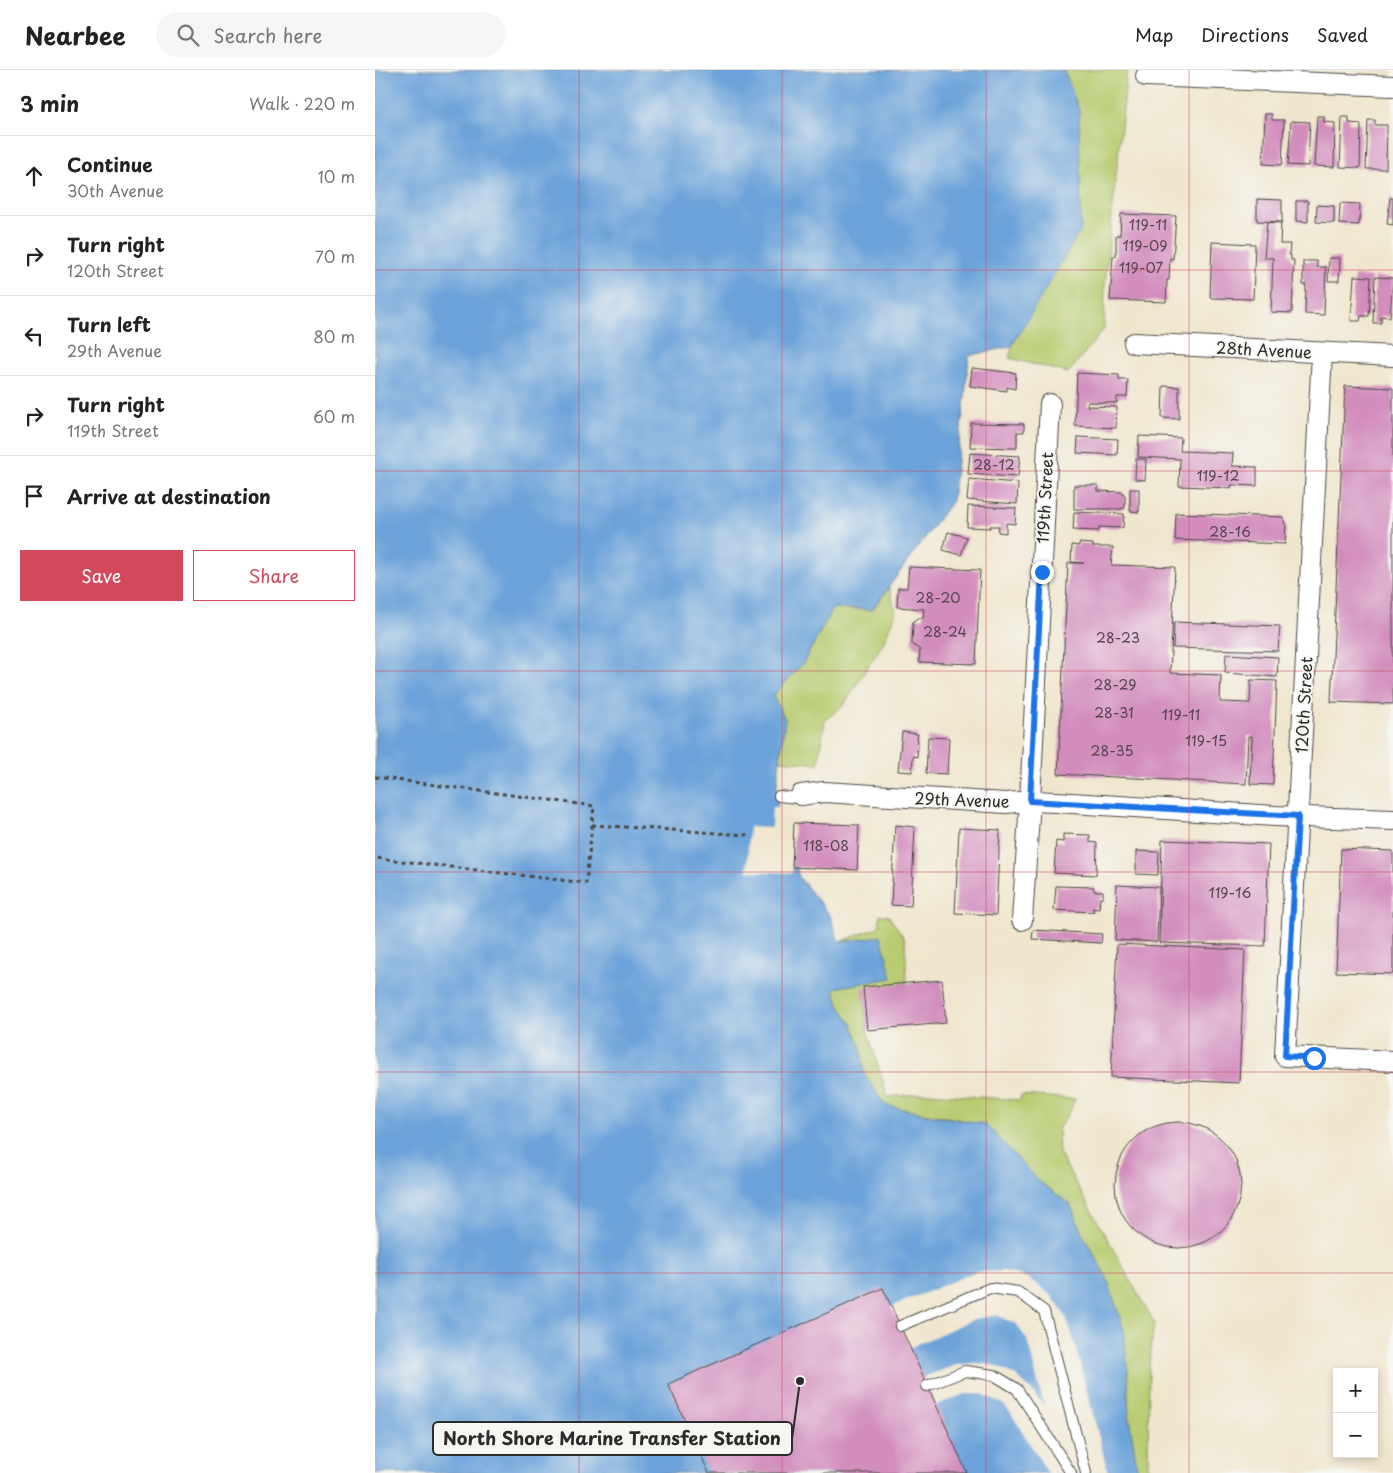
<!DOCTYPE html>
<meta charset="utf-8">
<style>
:root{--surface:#fff;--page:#f6f6f6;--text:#222;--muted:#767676;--line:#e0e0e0;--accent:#d1495b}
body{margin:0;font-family:"Playpen Sans",sans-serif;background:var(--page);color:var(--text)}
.controls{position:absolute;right:15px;bottom:15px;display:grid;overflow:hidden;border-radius:0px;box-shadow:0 2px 8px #0003}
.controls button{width:45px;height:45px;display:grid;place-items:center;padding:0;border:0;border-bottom:1px solid var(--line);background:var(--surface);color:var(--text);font:25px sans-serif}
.stop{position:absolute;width:15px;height:15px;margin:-11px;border:4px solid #1a73e8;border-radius:50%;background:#fff}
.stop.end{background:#1a73e8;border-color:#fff;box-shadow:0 1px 5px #0008}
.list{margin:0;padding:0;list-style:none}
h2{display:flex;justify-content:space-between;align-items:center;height:65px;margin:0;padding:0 20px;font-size:21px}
h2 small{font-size:16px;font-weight:400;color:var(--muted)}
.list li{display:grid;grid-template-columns:32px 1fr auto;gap:15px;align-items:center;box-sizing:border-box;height:80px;padding:0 20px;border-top:1px solid var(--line)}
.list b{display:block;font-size:19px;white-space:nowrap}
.list p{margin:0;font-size:16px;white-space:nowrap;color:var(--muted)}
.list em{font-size:16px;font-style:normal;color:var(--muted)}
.actions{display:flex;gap:10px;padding:15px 20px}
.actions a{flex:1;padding:11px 0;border:1px solid var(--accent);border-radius:0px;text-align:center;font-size:18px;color:var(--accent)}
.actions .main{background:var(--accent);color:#fff}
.icon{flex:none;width:28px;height:28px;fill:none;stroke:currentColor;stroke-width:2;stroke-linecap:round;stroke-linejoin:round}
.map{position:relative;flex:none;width:1018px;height:1403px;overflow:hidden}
header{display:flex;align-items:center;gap:30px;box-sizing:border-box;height:70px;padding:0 25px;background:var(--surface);border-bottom:1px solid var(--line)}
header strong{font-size:24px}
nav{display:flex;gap:28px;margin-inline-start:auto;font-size:18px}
.search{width:350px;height:45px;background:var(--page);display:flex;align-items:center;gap:12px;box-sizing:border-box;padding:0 18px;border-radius:28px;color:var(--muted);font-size:19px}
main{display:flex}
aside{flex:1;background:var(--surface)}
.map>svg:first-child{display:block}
.green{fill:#b7cb6f;stroke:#717b4d}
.water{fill:#6aa2d9;stroke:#4a6682}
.pier{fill:#f0e6ce}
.building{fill:#d28dbd}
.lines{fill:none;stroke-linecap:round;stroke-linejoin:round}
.lane-casing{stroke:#494743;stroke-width:12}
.street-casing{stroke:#494743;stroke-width:22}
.path{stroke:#494743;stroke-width:3;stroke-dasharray:4 4;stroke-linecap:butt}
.lane{stroke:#fff;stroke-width:10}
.street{stroke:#fff;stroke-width:20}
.route{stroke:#1a73e8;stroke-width:6}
.grid{fill:none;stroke:#d1495b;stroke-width:1;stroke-opacity:0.55}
.labels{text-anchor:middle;stroke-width:4;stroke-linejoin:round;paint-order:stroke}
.number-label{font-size:14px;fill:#554450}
.street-label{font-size:16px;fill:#2b2b2b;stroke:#f6f6f2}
.leader{fill:none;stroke:#2b2b2b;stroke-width:2}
.callout-dot{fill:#2b2b2b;stroke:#f6f6f2;stroke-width:2}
.callout{fill:#f6f6f2;stroke:#2b2b2b;stroke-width:2}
.callout-label{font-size:18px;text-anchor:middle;font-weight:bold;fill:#2b2b2b}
</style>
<header>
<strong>Nearbee</strong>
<div class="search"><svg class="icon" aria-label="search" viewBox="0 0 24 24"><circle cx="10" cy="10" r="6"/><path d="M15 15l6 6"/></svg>Search here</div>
<nav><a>Map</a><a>Directions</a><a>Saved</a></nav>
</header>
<main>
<aside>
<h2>3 min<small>Walk · 220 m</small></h2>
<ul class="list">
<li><svg class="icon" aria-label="ahead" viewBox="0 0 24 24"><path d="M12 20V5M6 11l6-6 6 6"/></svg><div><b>Continue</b><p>30th Avenue</p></div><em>10 m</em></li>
<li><svg class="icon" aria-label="right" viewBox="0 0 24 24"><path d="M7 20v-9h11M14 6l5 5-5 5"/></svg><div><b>Turn right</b><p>120th Street</p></div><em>70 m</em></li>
<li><svg class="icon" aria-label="left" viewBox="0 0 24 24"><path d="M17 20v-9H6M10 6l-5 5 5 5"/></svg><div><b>Turn left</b><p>29th Avenue</p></div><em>80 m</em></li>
<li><svg class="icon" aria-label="right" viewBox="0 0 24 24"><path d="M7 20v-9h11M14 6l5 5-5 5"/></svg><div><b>Turn right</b><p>119th Street</p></div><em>60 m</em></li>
<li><svg class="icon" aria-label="arrive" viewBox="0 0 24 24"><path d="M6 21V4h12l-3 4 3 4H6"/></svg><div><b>Arrive at destination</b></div></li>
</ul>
<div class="actions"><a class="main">Save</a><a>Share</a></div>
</aside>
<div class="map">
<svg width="1018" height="1403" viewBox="0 0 1018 1403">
<rect width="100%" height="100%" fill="#f6f6f2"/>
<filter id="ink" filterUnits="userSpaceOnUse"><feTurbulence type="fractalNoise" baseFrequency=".02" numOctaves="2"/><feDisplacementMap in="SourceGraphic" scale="10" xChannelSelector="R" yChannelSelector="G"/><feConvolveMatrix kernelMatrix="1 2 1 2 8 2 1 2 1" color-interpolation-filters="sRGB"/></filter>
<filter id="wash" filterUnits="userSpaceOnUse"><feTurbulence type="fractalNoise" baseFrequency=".0096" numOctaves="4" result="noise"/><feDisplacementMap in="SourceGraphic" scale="20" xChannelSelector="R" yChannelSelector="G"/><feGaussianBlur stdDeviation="1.12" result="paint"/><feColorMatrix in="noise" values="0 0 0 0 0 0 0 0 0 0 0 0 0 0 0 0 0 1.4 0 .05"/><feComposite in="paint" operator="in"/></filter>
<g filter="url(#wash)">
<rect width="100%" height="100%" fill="#f0e6ce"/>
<g class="green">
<path d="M 689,0 L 752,0 L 730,213 L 729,259 L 693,303 L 634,288 L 704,40 Z"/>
<path d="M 514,518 L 521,542 L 508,573 L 468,636 L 450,650 L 443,694 L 405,690 L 410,649 L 397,626 L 428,593 L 458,538 L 497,540 Z"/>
<path d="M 505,845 L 513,845 L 530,869 L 532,913 L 488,918 L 492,960 L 513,1027 L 553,1023 L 645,1030 L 646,1025 L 700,1029 L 694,1043 L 683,1059 L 684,1083 L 779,1252 L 774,1296 L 773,1403 L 763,1403 L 755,1355 L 753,1332 L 753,1303 L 748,1258 L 732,1208 L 707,1163 L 695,1134 L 666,1113 L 610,1054 L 510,1036 L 489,1004 L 486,977 L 477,954 L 464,935 L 459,918 L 517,908 L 464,872 L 504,857 Z"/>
</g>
<path class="water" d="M 0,0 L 689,0 L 704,40 L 706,159 L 637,276 L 594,286 L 590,328 L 577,431 L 497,540 L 458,538 L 428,593 L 398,626 L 410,649 L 402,714 L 403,769 L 419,785 L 424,807 L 455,845 L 464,872 L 506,866 L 517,908 L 459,918 L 464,935 L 477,954 L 486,977 L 489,1004 L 510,1035 L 554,1045 L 610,1054 L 666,1113 L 695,1134 L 707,1163 L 732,1208 L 748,1258 L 753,1303 L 753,1332 L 755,1355 L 763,1403 L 0,1403 Z"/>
<g class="pier">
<path d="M 397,737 L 405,737 L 406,768 L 418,781 L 417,803 L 372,801 L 374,757 L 396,758 Z"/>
<path d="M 629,1201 L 653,1208 L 677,1226 L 691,1247 L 700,1275 L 733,1403 L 673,1403 L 636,1343 L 628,1334 L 608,1324 L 590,1324 L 561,1335 L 548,1307 L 582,1295 L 600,1293 L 622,1296 L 641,1306 L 656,1320 L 669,1336 L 652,1269 L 641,1254 L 621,1245 L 599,1249 L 534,1278 L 516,1237 L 600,1202 Z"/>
</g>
<g id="blocks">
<g class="building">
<path d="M 890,44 L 897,44 L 897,50 L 909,50 L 907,95 L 888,94 Z"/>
<path d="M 942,46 L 949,46 L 949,52 L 960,53 L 959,97 L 939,96 Z"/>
<path d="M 967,47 L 974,47 L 974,53 L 986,54 L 985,98 L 965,97 Z"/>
<path d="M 993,50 L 1000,50 L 1000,55 L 1012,55 L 1011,99 L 991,99 Z"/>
<path d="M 916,51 L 935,52 L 933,96 L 913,95 Z"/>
<path d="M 1015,128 L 1018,128 L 1018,155 L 1012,154 Z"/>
<path d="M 882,129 L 907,130 L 907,152 L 882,151 Z"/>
<path d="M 921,131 L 933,131 L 933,152 L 921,151 Z"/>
<path d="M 965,133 L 985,134 L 984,155 L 964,154 Z"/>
<path d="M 942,135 L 959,136 L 959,153 L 941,152 Z"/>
<path d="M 746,144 L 801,146 L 798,189 L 795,188 L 794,210 L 792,210 L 791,232 L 735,230 L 738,186 L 741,186 L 741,165 L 745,165 Z"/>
<path d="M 892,152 L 906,153 L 905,174 L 915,174 L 914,185 L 916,185 L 916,190 L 919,190 L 917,243 L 896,242 L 898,188 L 889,188 Z"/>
<path d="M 837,172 L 880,174 L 878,229 L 835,228 Z"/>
<path d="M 954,188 L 965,188 L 964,211 L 953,211 Z"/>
<path d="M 928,191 L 942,191 L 942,197 L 951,197 L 949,245 L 930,244 L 931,215 L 928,215 Z"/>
<path d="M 979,206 L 996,207 L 994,246 L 986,246 L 985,251 L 976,251 Z"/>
<path d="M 1000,207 L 1018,208 L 1015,247 L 1006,246 L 1006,253 L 998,253 Z"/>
<path d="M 597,298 L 641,303 L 640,319 L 632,317 L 632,321 L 595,316 Z"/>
<path d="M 702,303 L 744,305 L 744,310 L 753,310 L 752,327 L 742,327 L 742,333 L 713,332 L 712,336 L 742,337 L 741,358 L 700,356 Z"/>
<path d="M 788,316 L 804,317 L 804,349 L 787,348 Z"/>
<path d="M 970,316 L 1018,318 L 1018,634 L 956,632 Z"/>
<path d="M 596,353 L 649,354 L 649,362 L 642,362 L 642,378 L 595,377 Z"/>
<path d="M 764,366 L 806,368 L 805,381 L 858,383 L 857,396 L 882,397 L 882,416 L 856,415 L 856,418 L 804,416 L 805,389 L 763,387 Z"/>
<path d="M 703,367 L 743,369 L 742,385 L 702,383 Z"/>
<path d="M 595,383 L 645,386 L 643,407 L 593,404 Z"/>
<path d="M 761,389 L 771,389 L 770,410 L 760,409 Z"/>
<path d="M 594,409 L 643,413 L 642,434 L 592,430 Z"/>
<path d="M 699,415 L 723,415 L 723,421 L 748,422 L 748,425 L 750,425 L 750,438 L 747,438 L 747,439 L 699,439 Z"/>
<path d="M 755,419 L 764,419 L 764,442 L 755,441 Z"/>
<path d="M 593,436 L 641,438 L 640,454 L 631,453 L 631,463 L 623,462 L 624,456 L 615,456 L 615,458 L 592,457 Z"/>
<path d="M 699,442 L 749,444 L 748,458 L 724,457 L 724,461 L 698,460 Z"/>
<path d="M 801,443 L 909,447 L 909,453 L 911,454 L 910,474 L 800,470 Z"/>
<path d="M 573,462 L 592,467 L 586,485 L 568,480 Z"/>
<path d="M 704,473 L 718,474 L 718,477 L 738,477 L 736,495 L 800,497 L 795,603 L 846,605 L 845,632 L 875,633 L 876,610 L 902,611 L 898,715 L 875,714 L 877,666 L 873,666 L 871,714 L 683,704 L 693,493 L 709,493 L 696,492 L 697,475 L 704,476 Z"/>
<path d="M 534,497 L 605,500 L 601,594 L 544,592 L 545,580 L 537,574 L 538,551 L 543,548 L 548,548 L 549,539 L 522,537 L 523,518 L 532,518 Z"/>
<path d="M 799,552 L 905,556 L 903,581 L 798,578 Z"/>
<path d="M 851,584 L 903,587 L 902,607 L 850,603 Z"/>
<path d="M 527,662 L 543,664 L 542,669 L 543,670 L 542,687 L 538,686 L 537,702 L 523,701 Z"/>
<path d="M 553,667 L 574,668 L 572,704 L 551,703 Z"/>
<path d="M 419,753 L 484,755 L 482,800 L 417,797 Z"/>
<path d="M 520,755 L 540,757 L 536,836 L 516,835 Z"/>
<path d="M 584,758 L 625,760 L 621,845 L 580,843 Z"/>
<path d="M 688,764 L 715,765 L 715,772 L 722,773 L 721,805 L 679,803 L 681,771 L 688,772 Z"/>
<path d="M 787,770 L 894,774 L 890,876 L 784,873 Z"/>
<path d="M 966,779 L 1018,781 L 1018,904 L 961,902 Z"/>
<path d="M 761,781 L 784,782 L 783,805 L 761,804 Z"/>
<path d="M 742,815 L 784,817 L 782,872 L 740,870 Z"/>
<path d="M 681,816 L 719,817 L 719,821 L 728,821 L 728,828 L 725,828 L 724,839 L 718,838 L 718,842 L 679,840 Z"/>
<path d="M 658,860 L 727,864 L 726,873 L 657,869 Z"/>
<path d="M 742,874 L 870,880 L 864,1013 L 736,1007 Z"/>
<path d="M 567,910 L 571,953 L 492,960 L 488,917 Z"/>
<circle cx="803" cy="1115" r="63"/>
<path d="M 508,1218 L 592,1403 L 334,1403 L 293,1314 Z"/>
</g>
</g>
</g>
<g filter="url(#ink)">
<use href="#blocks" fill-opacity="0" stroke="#494743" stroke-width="1"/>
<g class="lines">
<defs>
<g id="lane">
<path d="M 404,726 L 421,728 L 426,725"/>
<path d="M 525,1256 L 615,1218 L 643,1222 L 669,1241 L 711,1403"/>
<path d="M 552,1316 L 590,1301 L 619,1305 L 642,1319 L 696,1403"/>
</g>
<g id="street">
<path d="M 771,6 L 1018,16"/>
<path d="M 759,273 L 1018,286"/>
<path d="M 947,283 L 910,986 L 1018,991"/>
<path d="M 426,725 L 449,722 L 631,733 L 655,731 L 681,732 L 900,746 L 1018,750"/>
<path d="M 647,850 L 655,731 L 675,334"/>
</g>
</defs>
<use href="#lane" class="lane-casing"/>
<use href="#street" class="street-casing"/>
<g class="path">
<path d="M 0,707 L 219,736 L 211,813 L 0,788"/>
<path d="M 217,755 L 374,765"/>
</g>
<use href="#lane" class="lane"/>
<use href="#street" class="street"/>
</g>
</g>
<g class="lines" filter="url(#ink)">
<path class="route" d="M 667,502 L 655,731 L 923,746 L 910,986 L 939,988"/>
</g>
<path class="grid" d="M 204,0 L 204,1403M 407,0 L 407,1403M 611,0 L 611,1403M 814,0 L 814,1403M 0,200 L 1018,200M 0,401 L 1018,401M 0,601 L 1018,601M 0,802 L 1018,802M 0,1002 L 1018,1002M 0,1203 L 1018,1203"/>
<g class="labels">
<g class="number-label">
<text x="773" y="160">119-11</text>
<text x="770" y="181">119-09</text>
<text x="766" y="203">119-07</text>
<text x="619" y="400">28-12</text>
<text x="843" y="411">119-12</text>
<text x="855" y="467">28-16</text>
<text x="563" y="533">28-20</text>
<text x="570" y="567">28-24</text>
<text x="743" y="573">28-23</text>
<text x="740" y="620">28-29</text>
<text x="739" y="648">28-31</text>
<text x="806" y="650">119-11</text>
<text x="831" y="676">119-15</text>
<text x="737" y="686">28-35</text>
<text x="451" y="781">118-08</text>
<text x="855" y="828">119-16</text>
</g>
<g class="street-label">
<text transform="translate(889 280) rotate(3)" y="6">28th Avenue</text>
<text transform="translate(670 428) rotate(-87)" y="6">119th Street</text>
<text transform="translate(929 635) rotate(-87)" y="6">120th Street</text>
<text transform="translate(587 730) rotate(2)" y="6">29th Avenue</text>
</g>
</g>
<path class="leader" d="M425 1311L417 1369"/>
<circle class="callout-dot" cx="425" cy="1311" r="5"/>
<rect class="callout" x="58" y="1352" width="359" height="33" rx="5"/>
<g class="callout-label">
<text x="237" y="1375">North Shore Marine Transfer Station</text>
</g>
</svg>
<div class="controls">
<button>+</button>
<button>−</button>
</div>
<div class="stop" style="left:939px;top:988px"></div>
<div class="stop end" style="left:667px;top:502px"></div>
</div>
</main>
